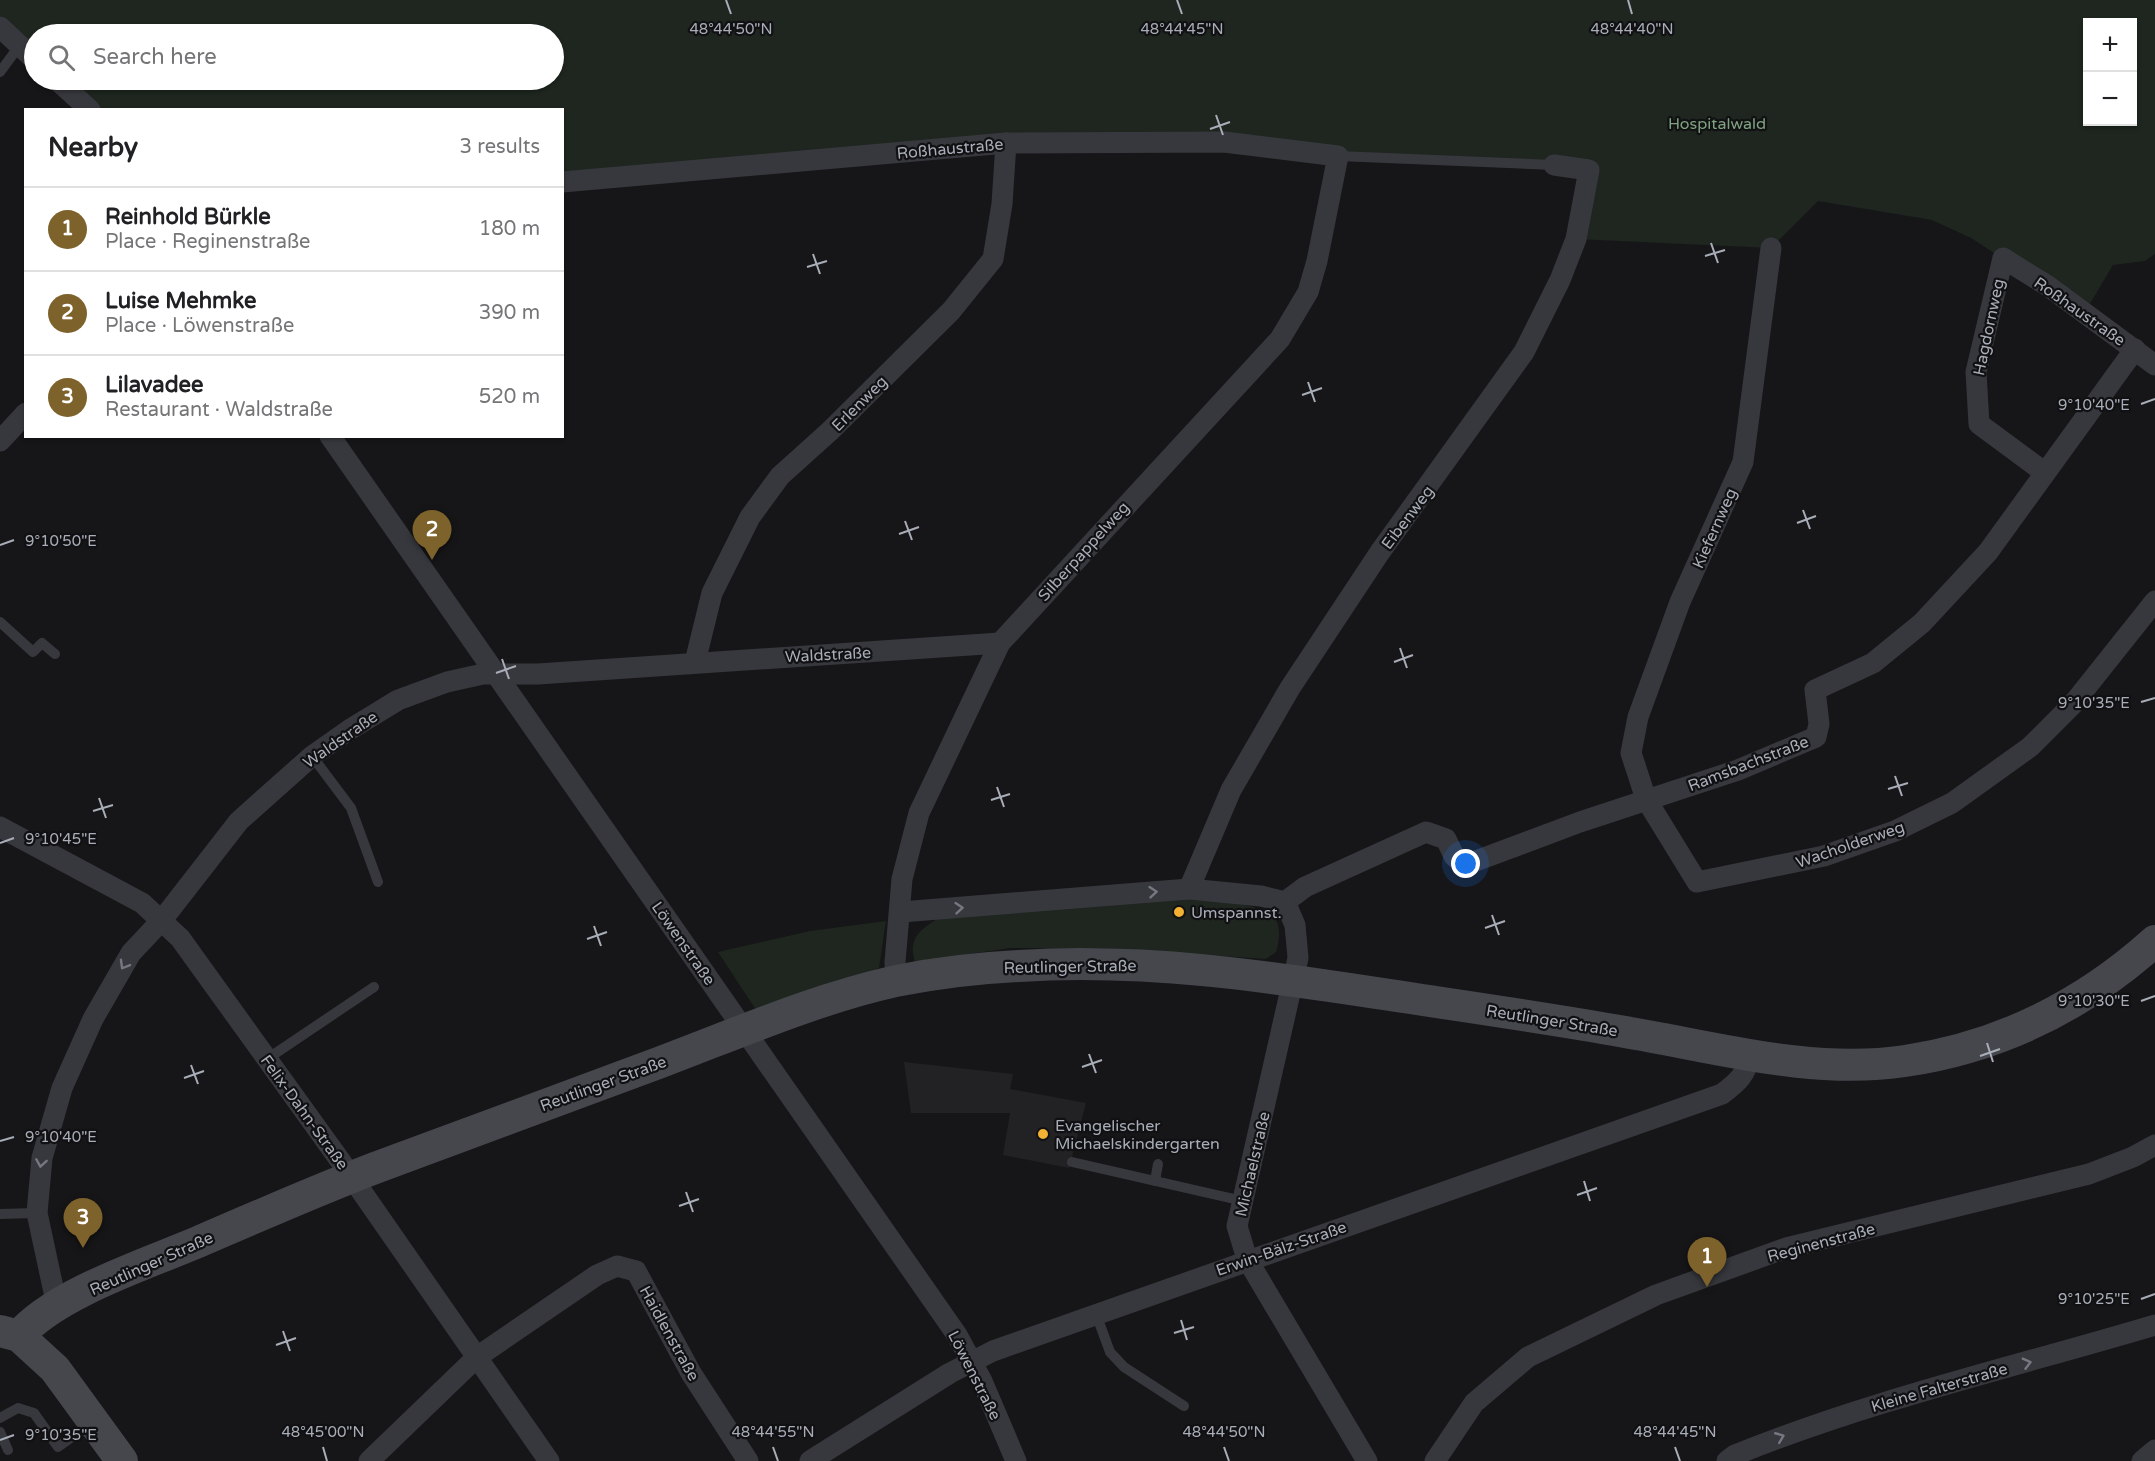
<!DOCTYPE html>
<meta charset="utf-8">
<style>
:root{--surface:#fff;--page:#f6f6f6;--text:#202124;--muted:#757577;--line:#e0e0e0;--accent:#7e622b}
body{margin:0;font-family:"Varela Round",sans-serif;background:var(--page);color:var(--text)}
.controls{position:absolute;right:18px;top:18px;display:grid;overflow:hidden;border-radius:0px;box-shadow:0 2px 4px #0004}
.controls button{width:54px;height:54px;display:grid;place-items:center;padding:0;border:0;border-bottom:2px solid var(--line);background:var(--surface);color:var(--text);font:30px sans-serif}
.you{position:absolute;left:1466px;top:864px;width:21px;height:21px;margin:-15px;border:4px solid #fff;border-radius:50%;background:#1a73e8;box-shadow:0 0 0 9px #1a73e833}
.badge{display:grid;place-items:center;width:39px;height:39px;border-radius:50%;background:var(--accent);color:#fff;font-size:20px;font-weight:700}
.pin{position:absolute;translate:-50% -50px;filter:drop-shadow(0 2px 3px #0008)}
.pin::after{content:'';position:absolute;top:32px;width:21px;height:18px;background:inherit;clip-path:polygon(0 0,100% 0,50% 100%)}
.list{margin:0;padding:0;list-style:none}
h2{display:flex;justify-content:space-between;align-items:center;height:78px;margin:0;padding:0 24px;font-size:26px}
h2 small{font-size:20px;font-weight:400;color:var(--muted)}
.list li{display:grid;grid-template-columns:39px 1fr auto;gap:18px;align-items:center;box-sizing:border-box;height:84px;padding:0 24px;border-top:2px solid var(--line)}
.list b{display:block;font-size:22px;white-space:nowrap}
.list p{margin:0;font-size:20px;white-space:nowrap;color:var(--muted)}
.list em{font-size:20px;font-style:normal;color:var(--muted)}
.icon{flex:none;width:33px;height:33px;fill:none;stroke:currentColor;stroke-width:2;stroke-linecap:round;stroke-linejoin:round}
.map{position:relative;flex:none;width:2155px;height:1461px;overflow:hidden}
.search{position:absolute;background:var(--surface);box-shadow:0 2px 4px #0004;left:24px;top:24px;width:540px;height:66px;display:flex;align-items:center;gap:15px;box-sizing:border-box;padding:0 21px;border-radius:33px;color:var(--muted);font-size:22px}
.panel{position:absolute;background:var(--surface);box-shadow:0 2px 4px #0004;left:24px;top:108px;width:540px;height:330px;border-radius:0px}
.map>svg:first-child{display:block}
.built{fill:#222225}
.green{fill:#1e261f;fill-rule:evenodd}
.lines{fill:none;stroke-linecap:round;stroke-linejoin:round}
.lane{stroke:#37383d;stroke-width:10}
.street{stroke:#37383d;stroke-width:21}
.secondary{stroke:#45474d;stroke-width:32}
.oneway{stroke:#757881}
.ticks{fill:none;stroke:#a8adb8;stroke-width:2}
.poi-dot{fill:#f2b134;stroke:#111113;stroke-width:2}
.labels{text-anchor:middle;stroke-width:4.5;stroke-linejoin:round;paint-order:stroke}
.park-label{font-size:16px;fill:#7fa381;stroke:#111113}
.street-label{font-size:16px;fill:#a8adb8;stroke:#111113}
.poi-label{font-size:16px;fill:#a8adb8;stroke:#111113;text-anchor:start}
.ticks-label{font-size:15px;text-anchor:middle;fill:#a8adb8;stroke:#111113;stroke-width:4.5;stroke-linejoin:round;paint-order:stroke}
</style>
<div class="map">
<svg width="2155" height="1461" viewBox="0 0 2155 1461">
<rect width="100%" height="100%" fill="#161618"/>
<path class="built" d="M 904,1062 L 1013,1074 L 1010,1089 L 1086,1103 L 1069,1168 L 1003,1155 L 1010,1113 L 911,1113 Z"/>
<g class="green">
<path d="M 0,0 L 2155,0 L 2155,254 L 2145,261 L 2113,265 L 2085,312 L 1971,238 L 1932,220 L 1818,201 L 1771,248 L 1576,239 L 1588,170 L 1554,165 L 1006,143 L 563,184 L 562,110 L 90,109 L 57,80 L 554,80 L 554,34 L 34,34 L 34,59 L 0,27 ZM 2088,22 L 2132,22 L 2132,122 L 2088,122 Z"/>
<path d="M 1175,899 C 1196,901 1266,900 1276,920 C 1281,930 1279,942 1276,952 L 1266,959 L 1104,948 L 1010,948 L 915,962 C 907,939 921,928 941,917 Z"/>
<path d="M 886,921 L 879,968 L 758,1013 L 718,952 L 810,931 Z"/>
</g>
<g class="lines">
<g class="lane">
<path d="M 0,72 L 20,45"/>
<path d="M 1338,156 L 1554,165"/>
<path d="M 0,622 L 33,652 L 42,643 L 55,654"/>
<path d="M 312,756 L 351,808 L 378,882"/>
<path d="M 267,1059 L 374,987"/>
<path d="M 1072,1162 L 1243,1201"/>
<path d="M 1155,1181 L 1158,1164"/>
<path d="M 0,1214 L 37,1213"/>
<path d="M 1096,1314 L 1110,1352 L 1124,1367 L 1184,1406"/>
<path d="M 0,1418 L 18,1408 L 34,1413 L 58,1447 L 92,1423"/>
<path d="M 0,1432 L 8,1450"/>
</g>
<g class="street">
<path d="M 0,27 L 34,59"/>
<path d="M 57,80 L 90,110"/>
<path d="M 562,182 L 1006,143 L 1224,142 L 1338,156 L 1317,261 L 1308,292 L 1280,339 L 1000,643 L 919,813 L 902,879 L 895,962 L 896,982"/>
<path d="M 1771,248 L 1743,462 L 1680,602 L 1638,717 L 1631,753 L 1646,799 L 1697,882 L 1824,856 L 1895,831 L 1952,803 L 2030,747 L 2073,704 L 2155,601"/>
<path d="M 330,436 L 957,1335 L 982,1381 L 1016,1461"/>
<path d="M 0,441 L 26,413"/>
<path d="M 2044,472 L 1979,424 L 1976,372 L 2003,258 L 2048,286 L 2155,365"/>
<path d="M 695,662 L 712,593 L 750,517 L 780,476 L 830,431 L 951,311 L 993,259 L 1002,204 L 1006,143"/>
<path d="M 0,827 L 142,903 L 180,938 L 339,1159 L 549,1461"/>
<path d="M 1189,889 L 1231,790 L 1290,688 L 1380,552 L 1524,352 L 1560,280 L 1576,239 L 1589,170 L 1554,165"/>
<path d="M 1285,902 L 1305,887 L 1426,832 L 1446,839 L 1454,856 L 1465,865 L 1580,822 L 1738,770 L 1816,737 L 1819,724 L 1815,690 L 1873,663 L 1922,623 L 1988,552 L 2135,349"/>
<path d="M 1285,902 L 1295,925 L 1298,958 L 1237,1226 L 1247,1259 L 1367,1461"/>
<path d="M 901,912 L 1189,889 L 1261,896 L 1285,902"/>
<path d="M 57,1306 L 37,1213 L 42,1158 L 62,1088 L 93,1019 L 131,953 L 162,920 L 239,821 L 312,756 L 349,730 L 398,700 L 447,682 L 483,674 L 538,674 L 1000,643"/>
<path d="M 369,1461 L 477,1357 L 597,1275 L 617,1266 L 636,1271 L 691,1373 L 748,1461"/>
<path d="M 810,1461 L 950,1373 L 993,1351 L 1722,1094 C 1738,1082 1747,1074 1750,1054"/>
<path d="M 1435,1461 L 1474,1403 L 1528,1357 L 1656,1295 L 1786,1248 L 2089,1174 L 2133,1157 L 2155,1145"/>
<path d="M 1727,1461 L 1735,1455 C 1871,1400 2014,1367 2155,1325"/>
<path d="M 2142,1461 L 2155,1450"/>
</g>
<g class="secondary">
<path d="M 0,1331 L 19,1336 L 55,1369 L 122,1461"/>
<path d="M 19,1336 C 54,1294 146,1264 198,1242 C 256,1217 315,1191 375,1168 C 470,1133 565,1097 661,1062 C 738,1033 815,999 896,981 C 936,973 978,968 1019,966 C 1144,958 1267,976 1390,995 C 1468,1007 1547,1018 1625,1032 C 1715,1047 1812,1075 1905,1061 C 2000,1047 2084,1005 2155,941"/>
</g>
</g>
<defs><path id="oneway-chevron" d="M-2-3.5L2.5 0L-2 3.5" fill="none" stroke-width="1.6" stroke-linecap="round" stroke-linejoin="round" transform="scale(1.5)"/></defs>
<g class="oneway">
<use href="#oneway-chevron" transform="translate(1153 892) rotate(-5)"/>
<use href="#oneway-chevron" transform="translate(959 908) rotate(-5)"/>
<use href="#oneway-chevron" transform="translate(124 965) rotate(120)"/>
<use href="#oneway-chevron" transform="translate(41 1163) rotate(99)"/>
<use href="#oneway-chevron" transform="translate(2027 1363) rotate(-15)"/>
<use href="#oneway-chevron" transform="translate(1780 1437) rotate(-22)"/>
</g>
<path class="ticks" d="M 726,0 L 731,14M 1177,0 L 1182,14M 1628,0 L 1632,14M 1216,115 L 1223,135M 1210,129 L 1230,122M 1711,243 L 1718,263M 813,254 L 820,274M 1705,256 L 1725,250M 807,267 L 827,261M 1308,382 L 1315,402M 1302,395 L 1322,388M 2141,404 L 2155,399M 1803,510 L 1810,529M 905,521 L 912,540M 1797,523 L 1816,516M 899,534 L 919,527M 0,545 L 14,540M 1400,648 L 1407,668M 502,659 L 509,679M 1394,662 L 1413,655M 496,673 L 516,666M 2141,702 L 2155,698M 1895,776 L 1902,796M 997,787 L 1004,807M 1888,789 L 1908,783M 99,798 L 106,818M 991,800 L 1010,794M 93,811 L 113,805M 0,843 L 14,838M 1492,915 L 1499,935M 594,926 L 601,946M 1485,928 L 1505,921M 587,939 L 607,932M 2141,1001 L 2155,996M 1987,1043 L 1993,1062M 1089,1054 L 1096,1073M 1980,1056 L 2000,1049M 191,1065 L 198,1084M 1082,1067 L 1102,1060M 184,1078 L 204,1071M 0,1141 L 14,1137M 1584,1181 L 1590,1201M 686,1192 L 693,1212M 1577,1195 L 1597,1188M 679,1206 L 699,1199M 2141,1299 L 2155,1294M 1181,1320 L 1187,1340M 283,1331 L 290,1351M 1174,1333 L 1194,1327M 276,1345 L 296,1338M 0,1440 L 14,1435M 323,1447 L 327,1461M 773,1447 L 778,1461M 1224,1447 L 1229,1461M 1675,1447 L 1680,1461"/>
<g class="poi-dot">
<circle cx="1179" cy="912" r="6"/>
<circle cx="1043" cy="1134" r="6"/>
</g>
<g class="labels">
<g class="park-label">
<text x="1717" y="129">Hospitalwald</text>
</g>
<g class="street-label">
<text transform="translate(950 148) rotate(-5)" y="6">Roßhaustraße</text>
<text transform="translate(2080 311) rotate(35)" y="6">Roßhaustraße</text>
<text transform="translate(1988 327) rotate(-78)" y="6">Hagdornweg</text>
<text transform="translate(859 403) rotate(-45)" y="6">Erlenweg</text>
<text transform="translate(1407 517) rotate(-53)" y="6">Eibenweg</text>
<text transform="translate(1714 528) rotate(-66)" y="6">Kiefernweg</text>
<text transform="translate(1083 551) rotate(-48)" y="6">Silberpappelweg</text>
<text transform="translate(828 654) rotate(-3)" y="6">Waldstraße</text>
<text transform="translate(340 739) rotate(-35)" y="6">Waldstraße</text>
<text transform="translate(1748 763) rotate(-21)" y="6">Ramsbachstraße</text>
<text transform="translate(1850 844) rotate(-19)" y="6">Wacholderweg</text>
<text transform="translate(684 943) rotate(55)" y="6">Löwenstraße</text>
<text transform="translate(1070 966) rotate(-1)" y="6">Reutlinger Straße</text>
<text transform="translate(1552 1020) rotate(9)" y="6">Reutlinger Straße</text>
<text transform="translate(603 1083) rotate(-20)" y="6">Reutlinger Straße</text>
<text transform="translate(305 1112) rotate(54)" y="6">Felix-Dahn-Straße</text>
<text transform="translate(1252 1164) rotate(-77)" y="6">Michaelstraße</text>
<text transform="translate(1821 1242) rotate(-15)" y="6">Reginenstraße</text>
<text transform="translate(1281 1248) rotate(-19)" y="6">Erwin-Bälz-Straße</text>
<text transform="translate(151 1263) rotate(-24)" y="6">Reutlinger Straße</text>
<text transform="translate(670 1333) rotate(61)" y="6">Haidlenstraße</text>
<text transform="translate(975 1375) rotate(63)" y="6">Löwenstraße</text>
<text transform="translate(1939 1387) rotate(-16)" y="6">Kleine Falterstraße</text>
</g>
<g class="poi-label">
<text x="1191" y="918">Umspannst.</text>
<text x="1055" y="1131">Evangelischer<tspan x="1055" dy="18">Michaelskindergarten</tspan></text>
</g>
</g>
<g class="ticks-label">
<text x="731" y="34">48°44'50"N</text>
<text x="1632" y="34">48°44'40"N</text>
<text x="1182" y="34">48°44'45"N</text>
<text x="2094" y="410">9°10'40"E</text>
<text x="61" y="546">9°10'50"E</text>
<text x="2094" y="708">9°10'35"E</text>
<text x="61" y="844">9°10'45"E</text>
<text x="2094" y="1006">9°10'30"E</text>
<text x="61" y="1142">9°10'40"E</text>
<text x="2094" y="1304">9°10'25"E</text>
<text x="323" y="1437">48°45'00"N</text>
<text x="773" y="1437">48°44'55"N</text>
<text x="1224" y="1437">48°44'50"N</text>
<text x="1675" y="1437">48°44'45"N</text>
<text x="61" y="1440">9°10'35"E</text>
</g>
</svg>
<div class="controls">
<button>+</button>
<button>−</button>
</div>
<div class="you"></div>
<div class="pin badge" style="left:1707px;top:1287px">1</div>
<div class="pin badge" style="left:432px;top:560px">2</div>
<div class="pin badge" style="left:83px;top:1248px">3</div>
<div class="search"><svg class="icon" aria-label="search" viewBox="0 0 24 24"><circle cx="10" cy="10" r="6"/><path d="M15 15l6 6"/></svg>Search here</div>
<section class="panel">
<h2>Nearby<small>3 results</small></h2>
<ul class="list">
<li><span class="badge">1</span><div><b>Reinhold Bürkle</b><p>Place · Reginenstraße</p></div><em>180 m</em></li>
<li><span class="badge">2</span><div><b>Luise Mehmke</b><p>Place · Löwenstraße</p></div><em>390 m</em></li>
<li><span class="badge">3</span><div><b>Lilavadee</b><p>Restaurant · Waldstraße</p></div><em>520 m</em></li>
</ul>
</section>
</div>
